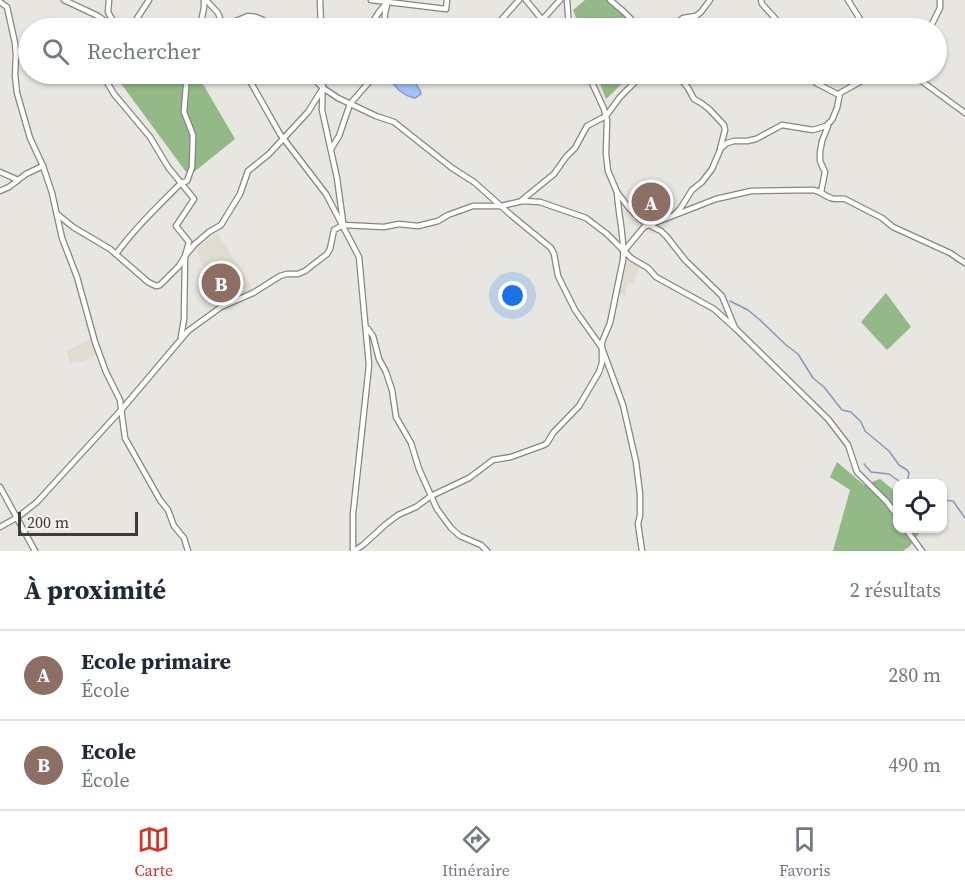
<!DOCTYPE html>
<html lang="fr">
<meta charset="utf-8">
<style>
:root{--surface:#fff;--page:#f6f6f7;--text:#1f2937;--muted:#747a83;--line:#e0e1e3;--accent:#d93025}
body{margin:0;font-family:"Source Serif 4",serif;background:var(--page);color:var(--text)}
.controls{position:absolute;right:18px;bottom:18px;display:grid;overflow:hidden;border-radius:12px;box-shadow:0 2px 4px #0004}
.controls button{width:54px;height:54px;display:grid;place-items:center;padding:0;border:0;border-bottom:2px solid var(--line);background:var(--surface);color:var(--text);font:30px sans-serif}
.scale{position:absolute;left:18px;bottom:15px;width:120px;box-sizing:border-box;padding-left:6px;border:3px solid #3c3c3a;border-top:0;font-size:16px;line-height:21px;white-space:nowrap;color:#3c3c3a;-webkit-text-stroke:4px #f4f3ee;paint-order:stroke}
.you{position:absolute;left:513px;top:296px;width:21px;height:21px;margin:-15px;border:4px solid #fff;border-radius:50%;background:#1a73e8;box-shadow:0 0 0 9px #1a73e833}
.badge{display:grid;place-items:center;width:39px;height:39px;border-radius:50%;background:var(--accent);color:#fff;font-size:20px;font-weight:700}
.pin{position:absolute;translate:-50% -50%;border:3px solid #fff;box-shadow:0 2px 6px #0006}
.list{margin:0;padding:0;list-style:none}
h2{display:flex;justify-content:space-between;align-items:center;height:78px;margin:0;padding:0 24px;font-size:26px}
h2 small{font-size:20px;font-weight:400;color:var(--muted)}
.list li{display:grid;grid-template-columns:39px 1fr auto;gap:18px;align-items:center;box-sizing:border-box;height:90px;padding:0 24px;border-top:2px solid var(--line)}
.list b{display:block;font-size:22px;white-space:nowrap}
.list p{margin:0;font-size:20px;white-space:nowrap;color:var(--muted)}
.list em{font-size:20px;font-style:normal;color:var(--muted)}
.icon{flex:none;width:33px;height:33px;fill:none;stroke:currentColor;stroke-width:2;stroke-linecap:round;stroke-linejoin:round}
.map{position:relative;flex:none;width:965px;height:551px;overflow:hidden}
.search{position:absolute;background:var(--surface);box-shadow:0 2px 4px #0004;left:18px;right:18px;top:18px;height:66px;display:flex;align-items:center;gap:15px;box-sizing:border-box;padding:0 21px;border-radius:33px;color:var(--muted);font-size:22px}
.sheet{height:258px;background:var(--surface)}
nav{display:flex;justify-content:space-around;align-items:center;box-sizing:border-box;height:84px;border-top:2px solid var(--line);background:var(--surface);font-size:16px;color:var(--muted)}
nav a{display:grid;justify-items:center;gap:3px}
nav .on{color:var(--accent)}
.map>svg:first-child{display:block}
.built{fill:#dfdcd0}
.forest{fill:#93b986}
.water{fill:#a3c1f6;stroke:#8499be;stroke-width:1.5}
.lines{fill:none;stroke-linecap:round;stroke-linejoin:round}
.stream{stroke:#8499be;stroke-width:1.5}
.minor-casing{stroke:#868581;stroke-width:7}
.minor{stroke:#fff;stroke-width:4.5}
</style>
<div class="map">
<svg width="965" height="551" viewBox="0 0 965 551">
<rect width="100%" height="100%" fill="#e7e6e1"/>
<g class="built">
<path d="M 217,233 L 253,290 L 221,303 L 217,301 L 196,249 Z"/>
<path d="M 623,260 L 639,266 L 633,284 L 629,282 L 626,288 L 626,295 L 615,294 Z"/>
<path d="M 94,337 L 99,353 L 84,361 L 70,363 L 67,351 Z"/>
</g>
<g class="forest">
<path d="M 585,0 L 610,0 L 640,28 L 580,28 L 573,10 Z"/>
<path d="M 114,74 L 197,74 L 235,139 L 189,176 Z"/>
<path d="M 596,74 L 632,74 L 606,99 Z"/>
<path d="M 886,293 L 911,327 L 887,350 L 861,322 Z"/>
<path d="M 837,462 L 864,485 L 880,479 L 897,493 L 898,528 L 922,529 L 910,546 L 903,551 L 833,551 L 850,490 L 830,477 Z"/>
</g>
<path class="water" d="M 387,74 L 409,74 L 420,90 L 421,94 L 415,98 C 401,96 393,85 387,74 Z"/>
<g class="lines">
<g class="stream">
<path d="M 730,301 L 748,310 L 760,320 L 786,345 L 798,354 L 813,378 L 824,387 L 842,410 L 851,412 L 861,422 L 865,431 L 889,451 L 899,465 L 907,470 L 909,473 L 907,484"/>
<path d="M 864,464 L 871,472 L 889,474 L 903,484"/>
<path d="M 942,500 L 953,501 L 965,518"/>
</g>
<defs>
<g id="minor">
<path d="M 64,0 L 98,16 L 115,28"/>
<path d="M 109,0 L 108,12 L 117,28"/>
<path d="M 206,0 L 218,13 L 224,28"/>
<path d="M 320,0 L 321,28"/>
<path d="M 371,0 L 446,9 L 447,0"/>
<path d="M 526,0 L 549,28"/>
<path d="M 567,0 L 569,28"/>
<path d="M 610,0 L 623,11 L 640,28"/>
<path d="M 761,0 L 762,4 L 784,28"/>
<path d="M 848,0 L 863,24"/>
<path d="M 0,2 L 7,7 L 15,43 L 16,55 L 15,75 L 17,93 L 30,138 L 43,166 L 52,193 L 62,238 L 77,277 L 95,342 L 106,372 L 120,400 L 125,438 L 160,500 L 168,510 L 174,526 L 184,538 L 188,551"/>
<path d="M 126,28 L 134,23 L 149,0"/>
<path d="M 154,28 L 180,24 L 224,26 L 248,16 L 256,17 L 263,20 L 272,28"/>
<path d="M 200,28 L 204,7 L 204,0"/>
<path d="M 367,28 L 370,26 L 379,12 L 389,0"/>
<path d="M 384,28 L 385,13 L 387,5"/>
<path d="M 494,28 L 519,0"/>
<path d="M 535,28 L 560,0"/>
<path d="M 671,28 L 683,18 L 696,16 L 701,12 L 710,0"/>
<path d="M 857,28 L 861,24 L 869,28"/>
<path d="M 930,28 L 940,8 L 940,0"/>
<path d="M 936,37 L 941,60 L 936,63"/>
<path d="M 246,74 L 280,134 L 326,194 L 359,257 L 369,365 L 353,514 L 353,551"/>
<path d="M 309,74 L 323,88 L 338,98 L 376,116 L 394,122 L 452,168 L 474,182 L 511,215 L 551,248 L 554,254 L 558,276 L 575,310 L 602,348 L 602,363 L 599,372 L 579,406 L 553,433 L 547,443 L 544,445 L 511,457 L 493,460 L 469,478 L 431,496 L 416,507 L 398,515 L 386,524 L 363,545 L 354,551"/>
<path d="M 323,74 L 322,110 L 337,178 L 343,222"/>
<path d="M 588,74 L 604,109 L 607,120 L 606,154 L 608,171 L 617,192 L 629,208 L 640,219 L 647,224 L 661,231 L 667,237 L 685,260 L 722,296 L 735,328 L 828,419 L 848,445 L 857,472 L 887,502 L 898,517"/>
<path d="M 677,74 L 688,88 L 694,99 L 701,103 L 709,109 L 724,125 L 725,130 L 720,149"/>
<path d="M 815,74 L 816,83 L 839,95"/>
<path d="M 912,74 L 965,113"/>
<path d="M 331,149 L 339,136 L 350,104 L 376,74"/>
<path d="M 0,172 L 18,180"/>
<path d="M 0,191 L 9,187 L 26,174 L 43,166"/>
<path d="M 617,192 C 618,214 625,238 623,260 L 610,323 L 602,342 L 602,348 L 623,405 L 636,462 L 640,494 L 640,515 L 638,524 L 642,551"/>
<path d="M 821,192 L 825,172 L 820,161 L 820,152 L 822,141 L 828,126"/>
<path d="M 522,200 L 554,174 L 566,157 L 575,148 L 587,126 L 606,116 L 620,97 L 643,74"/>
<path d="M 57,214 L 73,227 L 110,249 L 148,282 L 156,286 L 160,285 L 179,266 L 185,256 L 189,242 L 176,226 L 194,199 L 168,167 L 150,137 L 114,94 L 102,74"/>
<path d="M 675,214 L 680,209 L 692,190 L 702,182 L 712,169 L 721,148 L 727,143 L 734,141 L 747,141 L 756,139 L 782,125 L 813,130 L 826,126 L 832,120 L 837,108 L 840,93 L 874,74"/>
<path d="M 624,251 L 644,227 L 716,199 L 751,191 L 813,190 C 821,191 824,196 831,198 C 835,200 840,198 845,199 L 882,218 L 893,227 L 950,253 L 965,263"/>
<path d="M 116,254 C 135,228 158,206 181,183 L 187,181 L 192,167 L 193,135 L 184,112 L 187,74"/>
<path d="M 368,329 L 373,336 L 379,359 L 386,372 L 392,390 L 396,417 L 411,443 L 419,469 L 437,509 L 451,528 L 460,536 L 481,545 L 487,551"/>
<path d="M 181,337 L 184,319 L 185,256 L 195,244 L 209,232 L 221,225 L 240,194 L 248,171 L 269,154 L 308,112 L 323,88"/>
<path d="M 0,487 L 35,551"/>
<path d="M 0,527 L 18,517 L 37,502 L 122,409 L 188,331 L 221,307 L 253,293 L 280,276 L 287,274 L 298,274 L 305,271 L 327,254 L 330,249 L 334,230 L 343,225 L 384,227 L 399,224 L 418,226 L 438,221 L 448,215 L 473,206 L 501,206 L 523,201 L 540,202 L 586,218 L 607,234 L 631,258 L 648,268 L 656,277 L 714,309 L 735,328"/>
<path d="M 905,528 L 922,551"/>
</g>
</defs>
<use href="#minor" class="minor-casing"/>
<use href="#minor" class="minor"/>
</g>
</svg>
<div class="controls">
<button><svg class="icon" aria-label="locate" viewBox="0 0 24 24"><circle cx="12" cy="12" r="6"/><path d="M12 2v4M12 18v4M2 12h4M18 12h4"/></svg></button>
</div>
<div class="scale">200 m</div>
<div class="you"></div>
<div class="pin badge" style="left:651px;top:202px;background:#8d6e63">A</div>
<div class="pin badge" style="left:221px;top:283px;background:#8d6e63">B</div>
<div class="search"><svg class="icon" aria-label="search" viewBox="0 0 24 24"><circle cx="10" cy="10" r="6"/><path d="M15 15l6 6"/></svg>Rechercher</div>
</div>
<section class="sheet">
<h2>À proximité<small>2 résultats</small></h2>
<ul class="list">
<li><span class="badge" style="background:#8d6e63">A</span><div><b>Ecole primaire</b><p>École</p></div><em>280 m</em></li>
<li><span class="badge" style="background:#8d6e63">B</span><div><b>Ecole</b><p>École</p></div><em>490 m</em></li>
</ul>
</section>
<nav>
<a class="on"><svg class="icon" aria-label="map" viewBox="0 0 24 24"><path d="M3 6l6-2 6 2 6-2v14l-6 2-6-2-6 2zM9 4v14M15 6v14"/></svg>Carte</a>
<a><svg class="icon" aria-label="directions" viewBox="0 0 24 24"><path d="M12 3l9 9-9 9-9-9zM9 14v-3h6M13 9l2 2-2 2"/></svg>Itinéraire</a>
<a><svg class="icon" aria-label="saved" viewBox="0 0 24 24"><path d="M7 4h10v16l-5-4-5 4z"/></svg>Favoris</a>
</nav>
